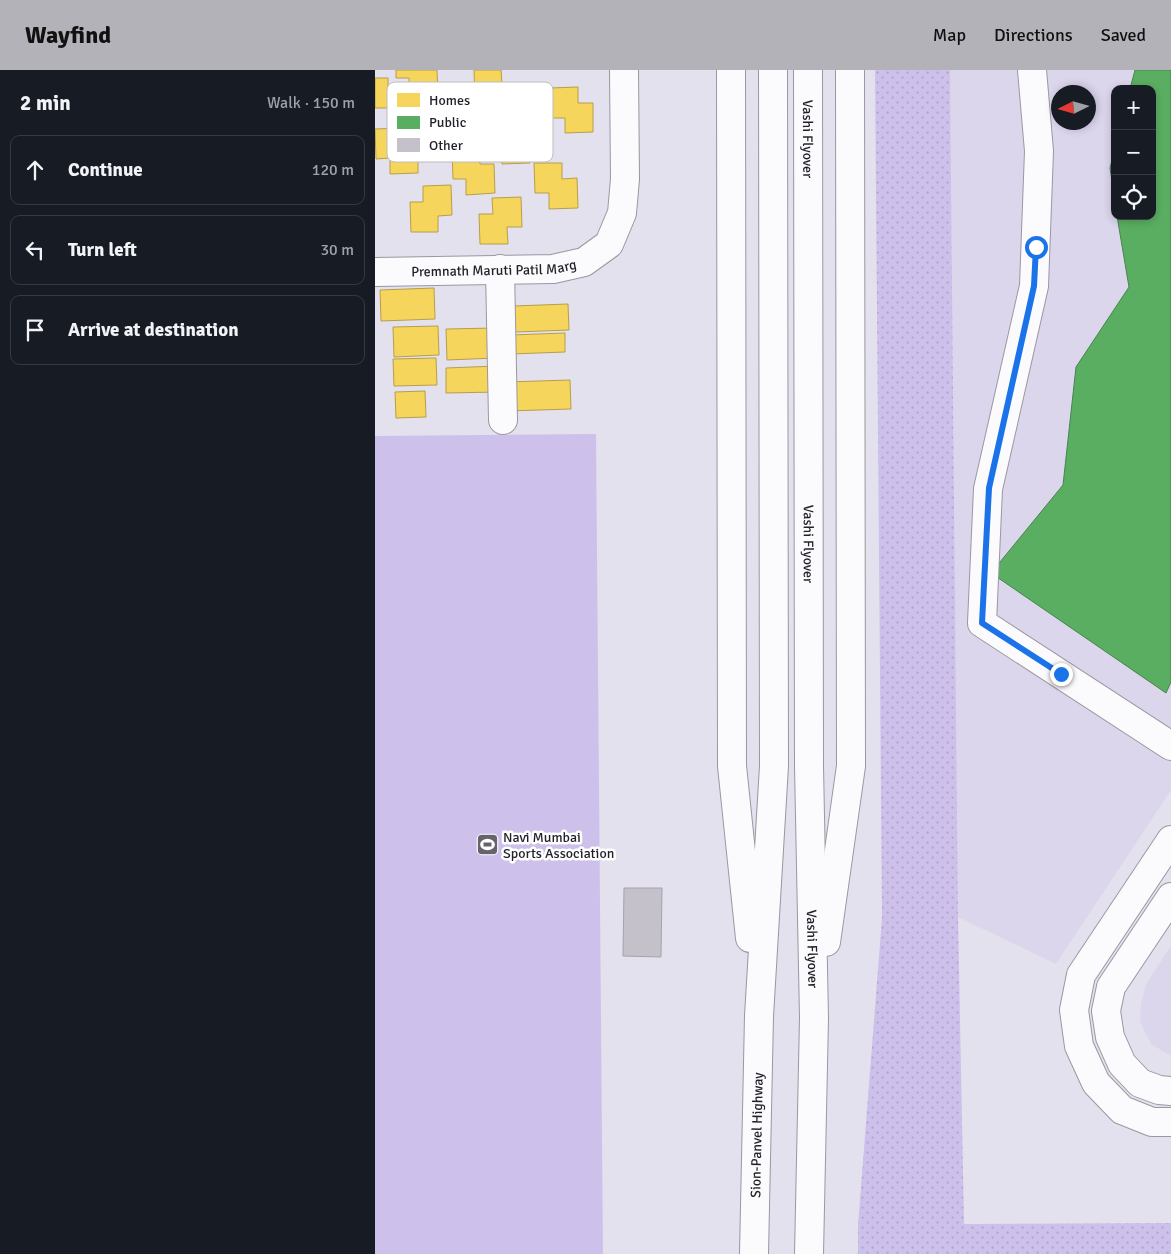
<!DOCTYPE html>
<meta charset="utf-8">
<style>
:root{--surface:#171b24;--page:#242831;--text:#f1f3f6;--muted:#9ea1a6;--line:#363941;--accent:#b2b2b8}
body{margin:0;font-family:Signika,sans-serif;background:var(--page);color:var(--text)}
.controls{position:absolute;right:15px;top:15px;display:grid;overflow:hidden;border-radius:10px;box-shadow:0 2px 8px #0003}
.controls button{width:45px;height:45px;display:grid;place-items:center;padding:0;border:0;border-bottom:1px solid var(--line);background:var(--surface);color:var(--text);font:25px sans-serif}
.compass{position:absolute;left:676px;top:15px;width:45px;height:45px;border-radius:50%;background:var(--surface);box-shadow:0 2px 8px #0003;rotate:265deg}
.stop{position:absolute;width:15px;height:15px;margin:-11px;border:4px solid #1a73e8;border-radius:50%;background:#fff}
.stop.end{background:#1a73e8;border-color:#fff;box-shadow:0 1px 5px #0008}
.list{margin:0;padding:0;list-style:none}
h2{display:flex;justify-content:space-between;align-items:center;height:65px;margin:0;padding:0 20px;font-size:21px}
h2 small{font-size:16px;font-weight:400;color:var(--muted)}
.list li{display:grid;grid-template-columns:32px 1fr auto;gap:15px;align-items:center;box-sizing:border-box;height:70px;margin:0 10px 10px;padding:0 10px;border:1px solid var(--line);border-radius:10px}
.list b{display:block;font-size:19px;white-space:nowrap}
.list em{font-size:16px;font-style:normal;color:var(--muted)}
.icon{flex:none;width:28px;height:28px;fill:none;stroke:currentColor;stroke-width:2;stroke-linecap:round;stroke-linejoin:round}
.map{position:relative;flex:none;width:796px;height:1184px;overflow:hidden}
header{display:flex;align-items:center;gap:30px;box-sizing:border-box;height:70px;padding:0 25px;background:var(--accent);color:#111}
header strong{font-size:24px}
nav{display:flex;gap:28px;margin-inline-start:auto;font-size:18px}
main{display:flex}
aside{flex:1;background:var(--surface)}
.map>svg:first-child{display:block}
.built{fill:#dcd6ed;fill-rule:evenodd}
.grass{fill:url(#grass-dots)}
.green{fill:#cdc1eb}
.homes{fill:#f6d55c;stroke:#b69e4c}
.public{fill:#5aae61;stroke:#498350}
.building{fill:#c4c1cb;stroke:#a4a2ac}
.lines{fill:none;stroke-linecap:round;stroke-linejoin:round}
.minor-casing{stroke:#9a97a1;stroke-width:30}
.highway-casing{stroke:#9a97a1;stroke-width:30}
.minor{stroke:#fbfafc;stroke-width:28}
.highway{stroke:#fbfafc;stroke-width:28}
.route{stroke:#1a73e8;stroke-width:6}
.labels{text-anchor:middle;stroke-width:5;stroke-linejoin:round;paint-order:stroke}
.street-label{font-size:14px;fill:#221f28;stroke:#fff}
.poi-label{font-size:14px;fill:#221f28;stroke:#fff;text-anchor:start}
.key{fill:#fff;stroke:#bdbcbe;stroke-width:1}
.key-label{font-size:14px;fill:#221f28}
</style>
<header>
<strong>Wayfind</strong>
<nav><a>Map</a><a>Directions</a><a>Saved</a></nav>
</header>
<main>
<aside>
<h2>2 min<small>Walk · 150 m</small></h2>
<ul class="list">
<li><svg class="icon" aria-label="ahead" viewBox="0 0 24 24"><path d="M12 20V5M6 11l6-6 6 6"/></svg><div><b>Continue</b></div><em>120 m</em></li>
<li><svg class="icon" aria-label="left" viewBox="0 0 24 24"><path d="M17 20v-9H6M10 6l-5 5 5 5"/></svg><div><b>Turn left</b></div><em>30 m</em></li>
<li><svg class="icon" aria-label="arrive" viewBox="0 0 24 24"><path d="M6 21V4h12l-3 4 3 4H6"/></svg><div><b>Arrive at destination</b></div></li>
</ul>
</aside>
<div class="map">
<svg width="796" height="1184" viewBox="0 0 796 1184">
<defs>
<pattern id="grass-dots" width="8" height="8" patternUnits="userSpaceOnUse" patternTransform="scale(1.25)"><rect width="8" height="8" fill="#cdc1eb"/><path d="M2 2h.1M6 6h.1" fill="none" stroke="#b0a5ca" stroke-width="1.8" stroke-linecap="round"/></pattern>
</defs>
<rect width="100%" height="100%" fill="#e4e1ee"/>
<g class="built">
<path d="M 575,0 L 796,0 L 796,720 L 681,894 L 583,847 ZM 740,19 L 777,19 L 777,146 L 740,146 ZM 684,22 L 714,22 L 714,52 L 684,52 Z"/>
<path d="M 796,876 L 796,986 L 776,974 L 765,952 L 766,934 L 771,914 Z"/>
</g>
<path class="grass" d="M 500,0 L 575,0 L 583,847 L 589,1154 L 796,1153 L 796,1184 L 483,1184 L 483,1155 L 507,848 Z"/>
<path class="green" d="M 221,364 L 228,1184 L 0,1184 L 0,366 Z"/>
<g class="homes">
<path d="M 21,0 L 62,0 L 63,23 L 34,24 L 34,8 L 21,8 Z"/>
<path d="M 99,0 L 126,0 L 127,14 L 141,14 L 142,43 L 114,44 L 113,28 L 100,29 Z"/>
<rect x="0" y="8" width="13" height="30"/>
<path d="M 203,17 L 203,33 L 218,33 L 218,62 L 190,63 L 190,48 L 176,48 L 175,18 Z"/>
<path d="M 168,47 L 169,76 L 154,77 L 155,93 L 127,94 L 127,64 L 140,64 L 139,48 Z"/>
<path d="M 28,58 L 28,74 L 43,74 L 43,103 L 15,104 L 15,88 L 1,89 L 0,59 Z"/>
<path d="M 104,78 L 105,94 L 119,94 L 120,123 L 91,125 L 91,109 L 78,109 L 77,79 Z"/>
<path d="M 159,93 L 187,93 L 187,109 L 202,108 L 203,138 L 174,139 L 174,123 L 160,123 Z"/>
<path d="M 76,115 L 77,145 L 63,146 L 63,162 L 36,162 L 35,132 L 48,132 L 48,116 Z"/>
<path d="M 146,127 L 147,157 L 132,157 L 133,174 L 105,174 L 104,144 L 118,144 L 117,128 Z"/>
<path d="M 59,218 L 60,249 L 6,251 L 5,220 Z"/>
<path d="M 193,234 L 194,260 L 140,262 L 139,236 Z"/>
<path d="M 63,256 L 64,285 L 19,287 L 18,257 Z"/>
<path d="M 120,258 L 121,288 L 72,290 L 71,259 Z"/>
<path d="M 190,263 L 190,282 L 136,284 L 135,265 Z"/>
<path d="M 61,288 L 62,315 L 19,316 L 18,289 Z"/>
<path d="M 122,296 L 123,322 L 71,323 L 71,298 Z"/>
<path d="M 195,310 L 196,339 L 132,341 L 132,312 Z"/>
<path d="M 50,321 L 51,347 L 21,348 L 20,322 Z"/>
</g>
<g class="public">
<path d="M 760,0 L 796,0 L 796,612 L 791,623 L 616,503 L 688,415 L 701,297 L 754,217 L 742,146 L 777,146 L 777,19 L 755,19 Z"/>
<path d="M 740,78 L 740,131 L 735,98 Z"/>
</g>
<path class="building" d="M 249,818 L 287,818 L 286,887 L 248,886 Z"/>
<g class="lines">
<defs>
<g id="minor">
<path d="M 657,0 L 664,81 L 659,216 L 613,419 L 607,553 L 796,676"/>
<path d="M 125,199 L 128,350"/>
<path id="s1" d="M 0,202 L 178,199 L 209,192 L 234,174 L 247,143 L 250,109 L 249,0"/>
<path d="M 796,770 L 706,905 L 699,940 L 704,976 L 721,1013 L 747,1040 L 777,1052 L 796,1052"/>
<path d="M 796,827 L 736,917 L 731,941 L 735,967 L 747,994 L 765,1013 L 784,1020 L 796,1021"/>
</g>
<g id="highway">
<path d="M 356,0 L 357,696 L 375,868"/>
<path id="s2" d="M 433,0 L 434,696 L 439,948 L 434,1184"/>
<path d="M 451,872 L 476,696 L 475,0"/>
<path id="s3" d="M 379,1184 L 384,946 L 399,696 L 398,0"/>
</g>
</defs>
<use href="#minor" class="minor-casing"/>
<use href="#highway" class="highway-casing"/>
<use href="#minor" class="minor"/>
<use href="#highway" class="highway"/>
</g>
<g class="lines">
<path class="route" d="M 661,177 L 659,216 L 614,418 L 607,553 L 686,604"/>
</g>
<defs>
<symbol id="stadium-square" viewBox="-11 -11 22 22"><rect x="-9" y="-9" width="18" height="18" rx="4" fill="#66636d" stroke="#fff"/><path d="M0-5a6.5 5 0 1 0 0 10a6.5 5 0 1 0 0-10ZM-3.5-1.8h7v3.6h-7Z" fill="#fff"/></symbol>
</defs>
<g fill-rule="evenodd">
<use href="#stadium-square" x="100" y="762" width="25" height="25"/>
</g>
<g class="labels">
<g class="street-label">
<text dy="5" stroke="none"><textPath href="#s2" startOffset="69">Vashi Flyover</textPath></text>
<text dy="5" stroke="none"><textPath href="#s1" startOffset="119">Premnath Maruti Patil Marg</textPath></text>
<text dy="5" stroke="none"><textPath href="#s2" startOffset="474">Vashi Flyover</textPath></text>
<text dy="5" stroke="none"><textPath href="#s2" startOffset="879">Vashi Flyover</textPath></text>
<text dy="5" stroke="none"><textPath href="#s3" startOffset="119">Sion-Panvel Highway</textPath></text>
</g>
<g class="poi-label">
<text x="128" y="772">Navi Mumbai<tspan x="128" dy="16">Sports Association</tspan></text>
</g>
</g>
<rect x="12" y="12" width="166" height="80" rx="8" class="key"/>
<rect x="22" y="23" width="23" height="14" fill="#f6d55c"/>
<rect x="22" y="46" width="23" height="13" fill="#5aae61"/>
<rect x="22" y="68" width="23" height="14" fill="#c4c1cb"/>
<g class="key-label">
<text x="54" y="35">Homes</text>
<text x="54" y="57">Public</text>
<text x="54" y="80">Other</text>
</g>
</svg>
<div class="controls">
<button>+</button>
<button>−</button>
<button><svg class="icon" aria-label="locate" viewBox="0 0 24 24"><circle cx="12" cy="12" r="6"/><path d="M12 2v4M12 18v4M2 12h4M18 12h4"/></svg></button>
</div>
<svg class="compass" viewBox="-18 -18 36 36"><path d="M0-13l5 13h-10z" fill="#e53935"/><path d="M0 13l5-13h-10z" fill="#9ea1a6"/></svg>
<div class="stop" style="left:661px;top:177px"></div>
<div class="stop end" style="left:686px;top:604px"></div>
</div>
</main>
